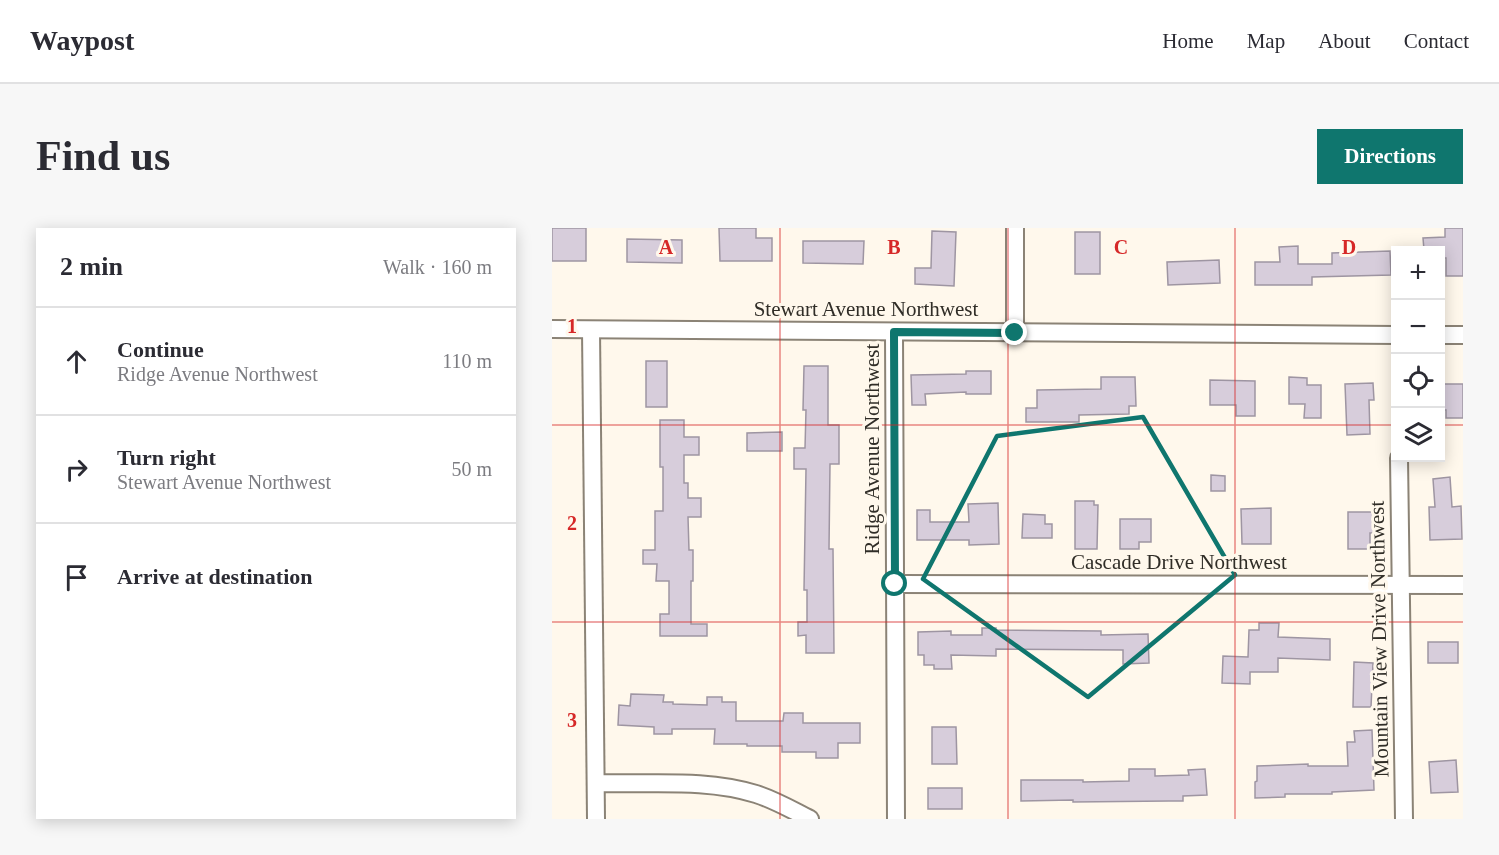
<!DOCTYPE html>
<meta charset="utf-8">
<style>
:root{--surface:#fff;--page:#f7f7f7;--text:#2b2b33;--muted:#7c7c81;--line:#e1e1e2;--accent:#0f766e}
body{margin:0;font-family:"Times New Roman",serif;background:var(--page);color:var(--text)}
.controls{position:absolute;right:18px;top:18px;display:grid;overflow:hidden;border-radius:0px;box-shadow:0 3px 15px #0003}
.controls button{width:54px;height:54px;display:grid;place-items:center;padding:0;border:0;border-bottom:2px solid var(--line);background:var(--surface);color:var(--text);font:30px sans-serif}
.stop{position:absolute;width:18px;height:18px;margin:-14px;border:4px solid #0f766e;border-radius:50%;background:#fff}
.stop.end{background:#0f766e;border-color:#fff;box-shadow:0 2px 6px #0008}
.list{margin:0;padding:0;list-style:none}
h2{display:flex;justify-content:space-between;align-items:center;height:78px;margin:0;padding:0 24px;font-size:26px}
h2 small{font-size:20px;font-weight:400;color:var(--muted)}
.list li{display:grid;grid-template-columns:39px 1fr auto;gap:18px;align-items:center;box-sizing:border-box;height:108px;padding:0 24px;border-top:2px solid var(--line)}
.list b{display:block;font-size:22px;white-space:nowrap}
.list p{margin:0;font-size:20px;white-space:nowrap;color:var(--muted)}
.list em{font-size:20px;font-style:normal;color:var(--muted)}
.icon{flex:none;width:33px;height:33px;fill:none;stroke:currentColor;stroke-width:2;stroke-linecap:round;stroke-linejoin:round}
.map{position:relative;flex:none;width:911px;height:591px;overflow:hidden;border-radius:0px}
header{display:flex;align-items:center;gap:36px;box-sizing:border-box;height:84px;padding:0 30px;background:var(--surface);border-bottom:2px solid var(--line)}
header strong{font-size:28px}
nav{display:flex;gap:33px;margin-inline-start:auto;font-size:21px}
.intro{display:flex;align-items:center;justify-content:space-between;box-sizing:border-box;height:144px;padding:0 36px}
h1{margin:0;font-size:42px}
.button{padding:15px 27px;border-radius:0px;background:var(--accent);color:#fff;font-size:21px;font-weight:700}
main{display:flex;gap:36px;padding:0 36px}
aside{flex:1;background:var(--surface);border-radius:0px;box-shadow:0 3px 15px #0003}
.map>svg:first-child{display:block}
.building{fill:#d7cddb;stroke:#9e95a2;stroke-width:1.5}
.lines{fill:none;stroke-linecap:round;stroke-linejoin:round}
.street-casing{stroke:#8b8376;stroke-width:20}
.street{stroke:#fff;stroke-width:16}
.route{stroke:#0f766e;stroke-width:8}
.marked{fill:none;stroke:#0f766e;stroke-width:4.5;stroke-linejoin:round}
.grid{fill:none;stroke:#d62828;stroke-width:1.5;stroke-opacity:0.55}
.labels{text-anchor:middle;stroke-width:6;stroke-linejoin:round;paint-order:stroke}
.street-label{font-size:21px;fill:#302d27;stroke:#fff8ec}
.grid-label{font-size:20px;text-anchor:middle;font-weight:bold;fill:#d62828;stroke:#fff8ec;stroke-width:6;stroke-linejoin:round;paint-order:stroke}
</style>
<header>
<strong>Waypost</strong>
<nav><a>Home</a><a>Map</a><a>About</a><a>Contact</a></nav>
</header>
<div class="intro"><h1>Find us</h1><a class="button">Directions</a></div>
<main>
<aside>
<h2>2 min<small>Walk · 160 m</small></h2>
<ul class="list">
<li><svg class="icon" aria-label="ahead" viewBox="0 0 24 24"><path d="M12 20V5M6 11l6-6 6 6"/></svg><div><b>Continue</b><p>Ridge Avenue Northwest</p></div><em>110 m</em></li>
<li><svg class="icon" aria-label="right" viewBox="0 0 24 24"><path d="M7 20v-9h11M14 6l5 5-5 5"/></svg><div><b>Turn right</b><p>Stewart Avenue Northwest</p></div><em>50 m</em></li>
<li><svg class="icon" aria-label="arrive" viewBox="0 0 24 24"><path d="M6 21V4h12l-3 4 3 4H6"/></svg><div><b>Arrive at destination</b></div></li>
</ul>
</aside>
<div class="map">
<svg width="911" height="591" viewBox="0 0 911 591">
<rect width="100%" height="100%" fill="#fff8ec"/>
<g class="building">
<rect x="0" y="0" width="34" height="33"/>
<path d="M 167,0 L 204,0 L 204,10 L 220,10 L 220,33 L 168,33 Z"/>
<path d="M 893,0 L 911,0 L 911,48 L 894,48 L 894,30 L 888,30 L 888,22 L 872,22 L 871,10 L 893,9 Z"/>
<path d="M 380,3 L 404,4 L 402,58 L 363,56 L 363,40 L 379,40 Z"/>
<rect x="523" y="4" width="25" height="42"/>
<path d="M 75,11 L 130,12 L 130,35 L 75,34 Z"/>
<path d="M 251,13 L 312,13 L 311,36 L 251,35 Z"/>
<path d="M 746,18 L 746,36 L 780,36 L 780,25 L 838,23 L 839,47 L 760,49 L 760,57 L 703,57 L 703,34 L 728,34 L 727,19 Z"/>
<path d="M 667,32 L 668,55 L 616,57 L 615,34 Z"/>
<rect x="94" y="133" width="21" height="46"/>
<path d="M 252,138 L 276,138 L 276,197 L 287,197 L 287,236 L 278,236 L 277,321 L 281,321 L 282,425 L 254,425 L 254,407 L 246,408 L 246,394 L 255,394 L 255,362 L 252,362 L 254,241 L 242,241 L 242,220 L 253,220 L 254,182 L 251,182 Z"/>
<path d="M 414,143 L 439,143 L 439,166 L 414,166 L 414,164 L 373,166 L 374,177 L 360,177 L 359,147 L 414,146 Z"/>
<path d="M 549,149 L 583,149 L 584,178 L 577,178 L 577,186 L 527,187 L 527,194 L 474,194 L 474,180 L 485,180 L 485,162 L 549,161 Z"/>
<path d="M 737,149 L 755,150 L 755,157 L 769,157 L 769,190 L 752,190 L 753,176 L 737,176 Z"/>
<path d="M 658,152 L 703,153 L 703,188 L 684,188 L 684,177 L 658,177 Z"/>
<path d="M 821,155 L 822,172 L 817,172 L 818,206 L 795,207 L 793,156 Z"/>
<path d="M 888,156 L 911,156 L 911,190 L 894,190 L 894,182 L 888,182 Z"/>
<path d="M 108,192 L 132,192 L 132,209 L 147,209 L 147,227 L 132,227 L 132,255 L 136,255 L 136,270 L 149,270 L 149,289 L 136,289 L 137,322 L 141,322 L 141,353 L 139,353 L 139,396 L 155,396 L 155,408 L 108,408 L 108,386 L 117,386 L 117,353 L 104,353 L 105,336 L 91,336 L 91,322 L 103,322 L 103,283 L 111,283 L 111,239 L 108,239 Z"/>
<path d="M 230,204 L 230,223 L 195,223 L 195,205 Z"/>
<path d="M 659,247 L 673,248 L 673,263 L 659,263 Z"/>
<path d="M 898,249 L 900,279 L 909,278 L 910,311 L 878,312 L 877,279 L 883,279 L 881,251 Z"/>
<path d="M 523,273 L 542,273 L 542,277 L 546,277 L 545,321 L 523,321 Z"/>
<path d="M 446,275 L 447,316 L 417,317 L 417,312 L 365,312 L 365,282 L 378,282 L 378,294 L 417,294 L 416,276 Z"/>
<path d="M 719,280 L 719,316 L 690,316 L 689,281 Z"/>
<path d="M 796,284 L 823,284 L 823,305 L 818,305 L 818,321 L 796,321 Z"/>
<path d="M 471,286 L 493,287 L 493,296 L 500,296 L 500,310 L 470,310 Z"/>
<path d="M 568,291 L 599,291 L 599,314 L 587,314 L 587,321 L 568,321 Z"/>
<path d="M 707,395 L 727,395 L 726,409 L 778,411 L 778,432 L 726,430 L 726,444 L 698,444 L 698,456 L 670,455 L 671,428 L 696,429 L 697,402 L 707,402 Z"/>
<path d="M 430,400 L 444,400 L 444,402 L 549,403 L 549,407 L 596,406 L 597,435 L 571,436 L 571,422 L 444,421 L 444,428 L 399,427 L 400,441 L 382,441 L 382,437 L 372,437 L 372,427 L 366,427 L 366,404 L 399,403 L 399,407 L 430,407 Z"/>
<rect x="876" y="414" width="30" height="21"/>
<path d="M 802,434 L 821,435 L 819,479 L 801,479 Z"/>
<path d="M 79,466 L 112,467 L 111,474 L 121,474 L 121,476 L 155,477 L 155,469 L 170,469 L 170,474 L 184,474 L 184,493 L 231,493 L 232,485 L 251,485 L 251,495 L 308,495 L 308,515 L 286,515 L 286,530 L 264,530 L 264,524 L 230,524 L 230,518 L 195,518 L 195,516 L 162,516 L 163,501 L 120,501 L 120,506 L 102,506 L 102,499 L 66,497 L 67,477 L 78,478 Z"/>
<path d="M 380,499 L 404,499 L 405,536 L 380,536 Z"/>
<path d="M 820,502 L 822,562 L 780,564 L 780,566 L 733,566 L 733,569 L 703,570 L 703,554 L 705,553 L 705,538 L 756,536 L 756,538 L 796,538 L 795,514 L 803,514 L 802,503 Z"/>
<path d="M 904,532 L 906,564 L 879,565 L 877,534 Z"/>
<path d="M 577,541 L 603,541 L 603,548 L 637,547 L 636,542 L 653,541 L 655,567 L 631,568 L 631,573 L 617,573 L 521,574 L 521,572 L 469,573 L 469,552 L 531,552 L 531,554 L 577,553 Z"/>
<rect x="376" y="560" width="34" height="21"/>
</g>
<g class="lines">
<defs>
<g id="street">
<path d="M 463,0 L 463,105"/>
<path d="M 0,101 L 844,107"/>
<path d="M 39,102 L 44,591"/>
<path d="M 342,104 L 344,591"/>
<path d="M 888,107 L 911,107"/>
<path d="M 847,230 L 852,591"/>
<path d="M 343,356 L 911,357"/>
<path d="M 44,555 C 97,557 153,550 204,566 C 223,572 240,582 258,591"/>
</g>
</defs>
<use href="#street" class="street-casing"/>
<use href="#street" class="street"/>
</g>
<g class="lines">
<path class="route" d="M 343,356 L 342,104 L 463,105"/>
</g>
<path class="marked" d="M 591,189 L 683,347 L 536,469 L 371,351 L 445,208 Z"/>
<path class="grid" d="M 228,0 L 228,591M 456,0 L 456,591M 683,0 L 683,591M 0,197 L 844,197M 888,197 L 911,197M 0,394 L 911,394"/>
<g class="labels">
<g class="street-label">
<text x="314" y="88">Stewart Avenue Northwest</text>
<text transform="translate(320 221) rotate(-90)" y="7">Ridge Avenue Northwest</text>
<text x="627" y="341">Cascade Drive Northwest</text>
<text transform="translate(827 411) rotate(-91)" y="7">Mountain View Drive Northwest</text>
</g>
</g>
<g class="grid-label">
<text x="114" y="26">A</text>
<text x="342" y="26">B</text>
<text x="569" y="26">C</text>
<text x="797" y="26">D</text>
<text x="20" y="105">1</text>
<text x="20" y="302">2</text>
<text x="20" y="499">3</text>
</g>
</svg>
<div class="controls">
<button>+</button>
<button>−</button>
<button><svg class="icon" aria-label="locate" viewBox="0 0 24 24"><circle cx="12" cy="12" r="6"/><path d="M12 2v4M12 18v4M2 12h4M18 12h4"/></svg></button>
<button><svg class="icon" aria-label="layers" viewBox="0 0 24 24"><path d="M12 4l9 5-9 5-9-5zM3 14l9 5 9-5"/></svg></button>
</div>
<div class="stop" style="left:343px;top:356px"></div>
<div class="stop end" style="left:463px;top:105px"></div>
</div>
</main>
